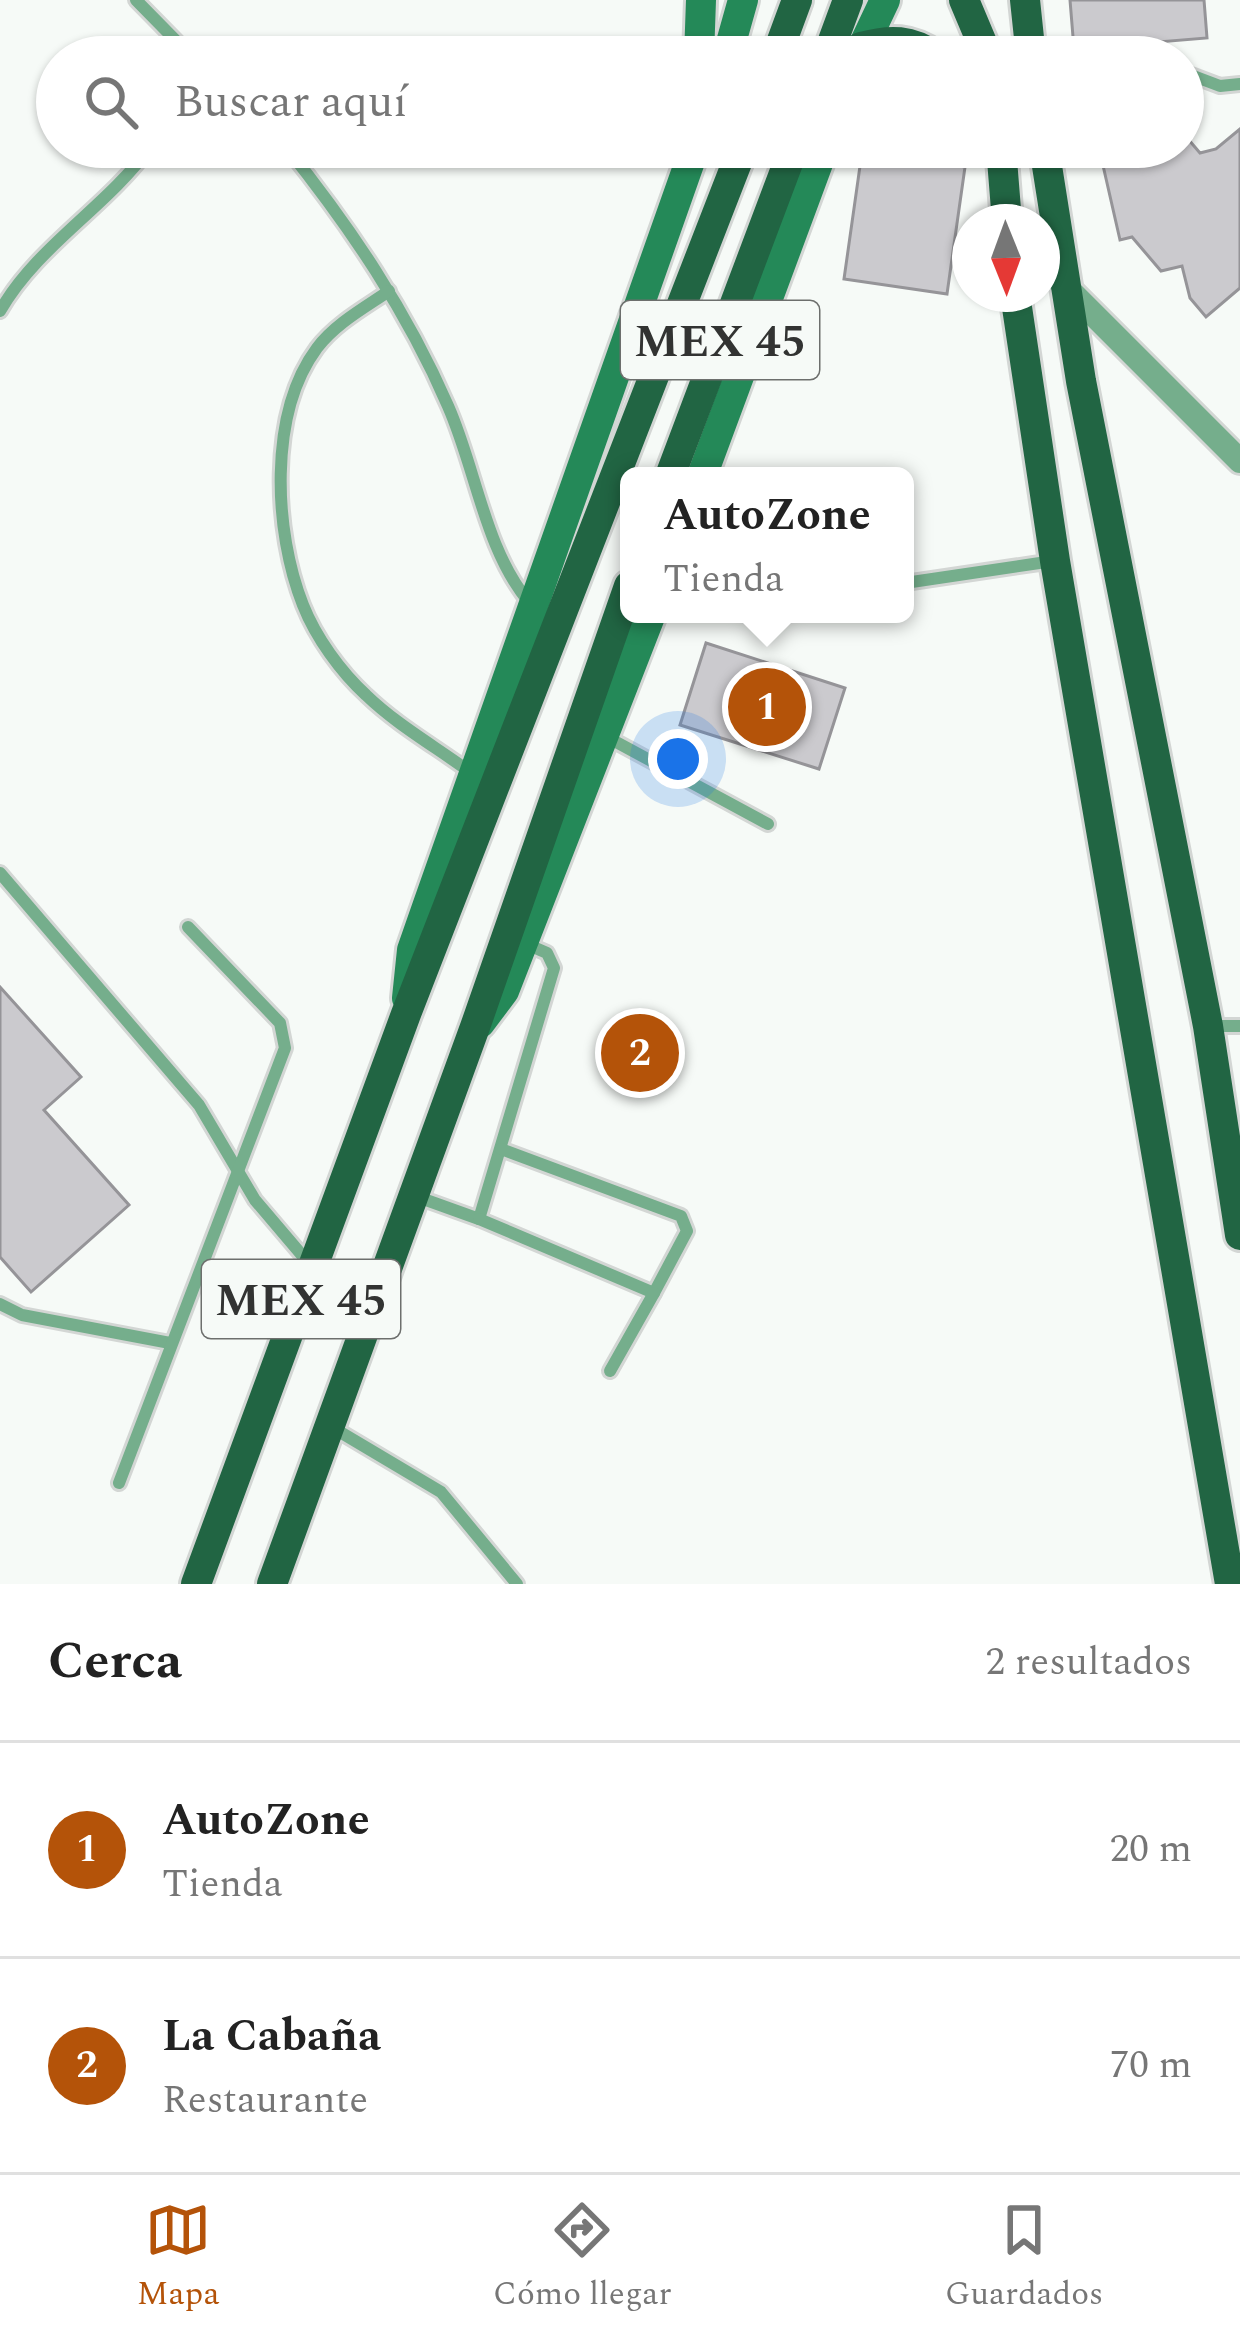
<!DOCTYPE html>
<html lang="es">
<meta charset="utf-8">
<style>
:root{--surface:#fff;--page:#f6f6f6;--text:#222;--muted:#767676;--line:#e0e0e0;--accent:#b45309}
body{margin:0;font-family:Spectral,serif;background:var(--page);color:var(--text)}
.compass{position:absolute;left:952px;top:204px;width:108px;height:108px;border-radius:50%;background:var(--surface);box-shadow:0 3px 9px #0004;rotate:179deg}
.you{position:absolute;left:678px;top:759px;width:42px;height:42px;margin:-30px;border:9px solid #fff;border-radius:50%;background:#1a73e8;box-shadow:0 0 0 18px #1a73e833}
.badge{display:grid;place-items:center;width:78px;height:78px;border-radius:50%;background:var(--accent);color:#fff;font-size:39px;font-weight:700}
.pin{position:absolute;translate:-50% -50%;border:6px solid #fff;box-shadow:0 3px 12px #0006}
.popup{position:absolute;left:620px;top:467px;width:294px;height:156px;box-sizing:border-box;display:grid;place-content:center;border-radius:18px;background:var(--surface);filter:drop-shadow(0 3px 9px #0005);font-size:39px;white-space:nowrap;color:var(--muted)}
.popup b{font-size:45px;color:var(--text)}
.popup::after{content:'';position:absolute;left:50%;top:100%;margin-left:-24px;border:24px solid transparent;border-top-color:var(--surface)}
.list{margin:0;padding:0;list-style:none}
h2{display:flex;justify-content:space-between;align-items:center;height:156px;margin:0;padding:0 48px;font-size:51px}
h2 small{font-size:39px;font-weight:400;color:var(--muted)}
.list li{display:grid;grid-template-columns:78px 1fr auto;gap:36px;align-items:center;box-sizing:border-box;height:216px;padding:0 48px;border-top:3px solid var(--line)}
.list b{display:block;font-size:45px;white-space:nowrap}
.list p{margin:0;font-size:39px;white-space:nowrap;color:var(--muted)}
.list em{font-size:39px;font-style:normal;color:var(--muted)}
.icon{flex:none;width:66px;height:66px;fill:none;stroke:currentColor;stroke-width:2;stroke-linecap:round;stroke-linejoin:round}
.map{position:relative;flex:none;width:1240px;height:1584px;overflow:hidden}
.search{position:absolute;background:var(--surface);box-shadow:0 3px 9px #0004;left:36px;right:36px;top:36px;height:132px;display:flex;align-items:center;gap:30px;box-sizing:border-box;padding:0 42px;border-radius:66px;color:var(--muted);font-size:45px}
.sheet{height:588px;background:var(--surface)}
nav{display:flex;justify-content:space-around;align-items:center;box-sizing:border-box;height:168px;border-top:3px solid var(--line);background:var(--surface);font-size:33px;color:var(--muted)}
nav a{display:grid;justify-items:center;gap:6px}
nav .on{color:var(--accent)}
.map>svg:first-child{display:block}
.building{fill:#cbcace;stroke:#959498;stroke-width:3}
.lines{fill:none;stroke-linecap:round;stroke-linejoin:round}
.lane-casing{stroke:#d3d6d4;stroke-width:18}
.street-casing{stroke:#d3d6d4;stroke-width:30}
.secondary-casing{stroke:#d3d6d4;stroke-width:36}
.primary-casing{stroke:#d3d6d4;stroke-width:36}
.lane{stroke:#75ae8c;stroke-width:12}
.street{stroke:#75ae8c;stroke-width:24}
.secondary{stroke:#248958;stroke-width:30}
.primary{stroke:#216543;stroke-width:30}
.labels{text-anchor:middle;stroke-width:12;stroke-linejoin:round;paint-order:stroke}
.shield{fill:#f6faf7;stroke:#6d6f6d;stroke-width:3}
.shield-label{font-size:45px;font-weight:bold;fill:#323332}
</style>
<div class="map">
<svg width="1240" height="1584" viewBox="0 0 1240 1584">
<rect width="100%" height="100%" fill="#f6faf7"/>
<g class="building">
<path d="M 1070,0 L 1204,0 L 1207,38 L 1074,49 Z"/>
<path d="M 1240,129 L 1240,288 L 1206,317 L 1190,298 L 1182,266 L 1161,271 L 1132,237 L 1120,240 L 1102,161 L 1125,147 L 1183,147 L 1183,133 L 1200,153 L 1216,149 Z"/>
<path d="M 862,152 L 965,167 L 947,294 L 844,279 Z"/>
<path d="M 706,643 L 845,688 L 819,769 L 680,725 Z"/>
<path d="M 0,987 L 81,1077 L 44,1110 L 129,1205 L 31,1292 L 0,1257 Z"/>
</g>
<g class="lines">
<defs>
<g id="lane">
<path d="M 136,0 L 192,57"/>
<path d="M 1183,72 L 1220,86 L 1240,84"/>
<path d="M 286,147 C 350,227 407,311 448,406 C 476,469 485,550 529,602"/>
<path d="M 389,291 C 364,308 335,324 317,348 C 268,414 274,532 303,605 C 316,638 341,672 366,695 C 397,725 436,747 470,772"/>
<path d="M 0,311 C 38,245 106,208 150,147"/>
<path d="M 905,583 L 1053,561"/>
<path d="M 605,736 L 768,824"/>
<path d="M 0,873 L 199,1105 L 255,1200 L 312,1267"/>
<path d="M 1210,1026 L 1240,1026"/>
<path d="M 415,1196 L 479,1219 L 554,968 L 547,953 L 524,943"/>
<path d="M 479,1219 L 654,1293 L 687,1231 L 681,1216 L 501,1149"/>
<path d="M 0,1304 L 22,1315 L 170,1343"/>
<path d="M 610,1371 L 654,1293"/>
<path d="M 330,1426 L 441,1492 L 517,1584"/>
<path d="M 119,1483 L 285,1048 L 280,1023 L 188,927"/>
</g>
<path id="street" d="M 1042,263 L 1240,461"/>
<g id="secondary">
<path d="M 699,57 L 701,0"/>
<path d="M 727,57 L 743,0"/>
<path d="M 858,57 L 885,0"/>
<path d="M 702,476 L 824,147"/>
<path d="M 407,998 L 412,950 L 427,907 L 695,147"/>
<path d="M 480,1023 L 504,991 L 651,614"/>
</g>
<g id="primary">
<path d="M 964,0 L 988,57"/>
<path d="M 1025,0 L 1031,57"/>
<path d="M 861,47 C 890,39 911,39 936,57"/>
<path d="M 776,57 L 797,0"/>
<path d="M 827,57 L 848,0"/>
<path d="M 1001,147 L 1007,222"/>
<path d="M 1044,147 L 1081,381 L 1208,1026 L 1240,1235"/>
<path d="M 1015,294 L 1055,561 L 1230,1584"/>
<path d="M 670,476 L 794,147"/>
<path d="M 196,1584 L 406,1014 L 743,147"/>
<path d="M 272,1584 L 475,1027 L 629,586"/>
</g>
</defs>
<use href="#lane" class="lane-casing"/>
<use href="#street" class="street-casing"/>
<use href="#secondary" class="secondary-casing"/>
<use href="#primary" class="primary-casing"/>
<use href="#lane" class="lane"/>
<use href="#street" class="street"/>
<use href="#secondary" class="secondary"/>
<use href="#primary" class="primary"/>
</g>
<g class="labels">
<g class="shield">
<rect x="621" y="301" width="198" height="78" rx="9"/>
<rect x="202" y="1260" width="198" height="78" rx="9"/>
</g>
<g class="shield-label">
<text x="720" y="356">MEX 45</text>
<text x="301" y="1315">MEX 45</text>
</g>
</g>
</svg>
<svg class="compass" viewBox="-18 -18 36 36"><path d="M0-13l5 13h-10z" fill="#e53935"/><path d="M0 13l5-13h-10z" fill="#767676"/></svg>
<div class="you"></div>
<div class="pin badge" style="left:767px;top:707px">1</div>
<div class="popup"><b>AutoZone</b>Tienda</div>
<div class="pin badge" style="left:640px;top:1053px">2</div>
<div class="search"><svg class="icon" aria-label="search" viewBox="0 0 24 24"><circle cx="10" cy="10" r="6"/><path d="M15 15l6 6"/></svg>Buscar aquí</div>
</div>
<section class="sheet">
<h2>Cerca<small>2 resultados</small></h2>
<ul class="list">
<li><span class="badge">1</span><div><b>AutoZone</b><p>Tienda</p></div><em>20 m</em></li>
<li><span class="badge">2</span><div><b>La Cabaña</b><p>Restaurante</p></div><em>70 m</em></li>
</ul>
</section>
<nav>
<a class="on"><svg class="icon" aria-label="map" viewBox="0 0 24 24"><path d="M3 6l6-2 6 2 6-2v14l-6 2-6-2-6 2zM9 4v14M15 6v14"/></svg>Mapa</a>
<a><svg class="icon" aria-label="directions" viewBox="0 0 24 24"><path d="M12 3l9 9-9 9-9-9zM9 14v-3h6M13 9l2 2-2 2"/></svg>Cómo llegar</a>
<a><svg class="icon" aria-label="saved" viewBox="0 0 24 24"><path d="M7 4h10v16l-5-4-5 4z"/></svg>Guardados</a>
</nav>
